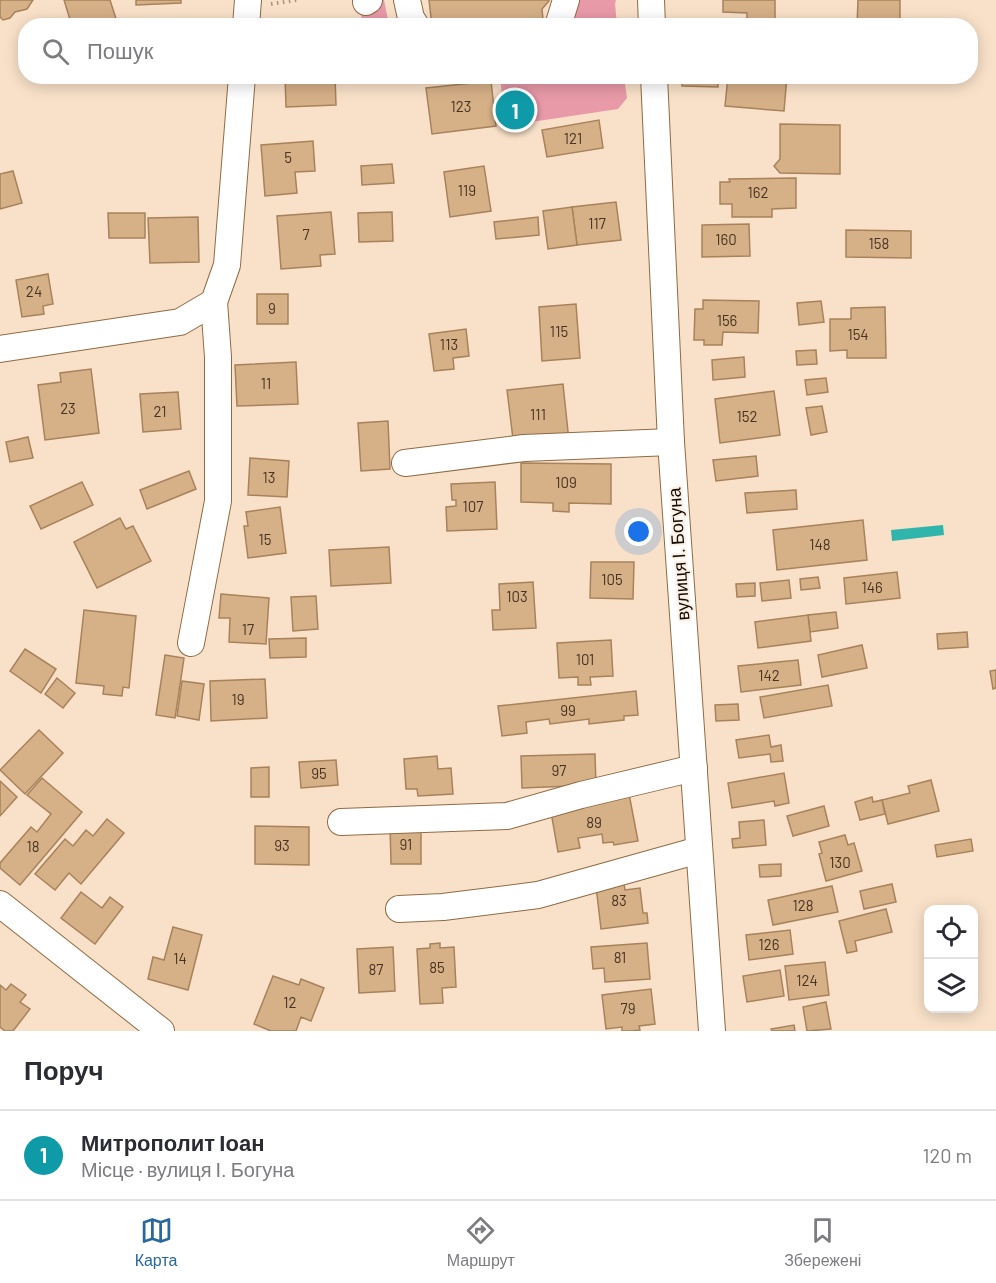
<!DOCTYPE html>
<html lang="uk">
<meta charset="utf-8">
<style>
:root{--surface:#fff;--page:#f2f2f3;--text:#2b2b33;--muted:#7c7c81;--line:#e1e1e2;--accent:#29689e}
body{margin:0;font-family:Barlow,sans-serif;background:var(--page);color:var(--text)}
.controls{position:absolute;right:18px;bottom:18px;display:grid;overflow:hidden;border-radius:12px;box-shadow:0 3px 15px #0003}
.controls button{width:54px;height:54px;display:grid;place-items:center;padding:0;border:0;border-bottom:2px solid var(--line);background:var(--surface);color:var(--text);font:30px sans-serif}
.you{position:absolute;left:639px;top:532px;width:21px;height:21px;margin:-15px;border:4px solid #fff;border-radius:50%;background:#1a73e8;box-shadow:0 0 0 9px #1a73e833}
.badge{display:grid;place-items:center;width:39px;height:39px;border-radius:50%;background:var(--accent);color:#fff;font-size:20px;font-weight:700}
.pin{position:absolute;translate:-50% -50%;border:3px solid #fff;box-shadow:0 2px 6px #0006}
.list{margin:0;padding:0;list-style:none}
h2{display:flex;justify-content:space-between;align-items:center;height:78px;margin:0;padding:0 24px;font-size:26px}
h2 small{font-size:20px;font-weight:400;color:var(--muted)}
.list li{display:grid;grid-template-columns:39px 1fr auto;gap:18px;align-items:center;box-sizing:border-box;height:90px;padding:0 24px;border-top:2px solid var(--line)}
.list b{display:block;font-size:22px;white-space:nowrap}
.list p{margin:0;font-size:20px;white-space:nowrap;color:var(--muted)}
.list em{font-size:20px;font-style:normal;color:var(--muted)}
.icon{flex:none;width:33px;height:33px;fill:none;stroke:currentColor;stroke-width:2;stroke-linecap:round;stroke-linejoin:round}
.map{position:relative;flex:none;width:996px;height:1031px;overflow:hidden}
.search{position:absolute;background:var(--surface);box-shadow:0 3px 15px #0003;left:18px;right:18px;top:18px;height:66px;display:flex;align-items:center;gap:15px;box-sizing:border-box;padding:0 21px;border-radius:24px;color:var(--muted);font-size:22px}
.sheet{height:168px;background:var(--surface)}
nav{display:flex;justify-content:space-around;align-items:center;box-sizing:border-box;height:84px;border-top:2px solid var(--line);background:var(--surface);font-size:16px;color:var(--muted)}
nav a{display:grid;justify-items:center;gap:3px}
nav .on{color:var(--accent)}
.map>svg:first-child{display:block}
.green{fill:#e99aa8}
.water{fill:#30b5ac}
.building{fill:#d6b087;stroke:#a7825b;stroke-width:1.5}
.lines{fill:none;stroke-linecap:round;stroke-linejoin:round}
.minor-casing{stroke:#8e6b44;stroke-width:28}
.path{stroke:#a89380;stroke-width:4;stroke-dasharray:1.5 4.5;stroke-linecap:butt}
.minor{stroke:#fff;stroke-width:26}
.labels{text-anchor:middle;stroke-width:4.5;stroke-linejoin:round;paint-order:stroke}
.number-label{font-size:15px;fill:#483422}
.street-label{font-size:18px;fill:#190b00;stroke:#faf2e9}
</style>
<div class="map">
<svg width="996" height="1031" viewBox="0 0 996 1031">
<rect width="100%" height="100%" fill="#f9e1c9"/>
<g class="green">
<path d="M 358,0 L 384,0 L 389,25 L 363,25 Z"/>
<path d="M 574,0 L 616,0 L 615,4 L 617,25 L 570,26 Z"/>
<path d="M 500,77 L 624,77 L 627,98 L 618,109 L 505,126 Z"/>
</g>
<path class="water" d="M 943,525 L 944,535 L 892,541 L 891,530 Z"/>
<g class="building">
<path d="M 0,0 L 33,0 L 27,9 L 15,12 L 10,18 L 3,20 L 0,17 Z"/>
<path d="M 64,0 L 110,0 L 118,25 L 72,26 Z"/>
<path d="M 136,0 L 181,0 L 181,3 L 136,5 Z"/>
<path d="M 429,0 L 549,0 L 549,1 L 542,9 L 543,20 L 534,22 L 534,23 L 527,26 L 432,26 Z"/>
<path d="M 723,0 L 775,0 L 775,26 L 747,25 L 747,13 L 723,12 Z"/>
<path d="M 858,0 L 900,0 L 900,26 L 857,26 Z"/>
<path d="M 140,76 L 168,76 L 168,78 L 141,83 Z"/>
<path d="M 285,76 L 335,76 L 336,105 L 286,107 Z"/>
<path d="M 682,76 L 718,76 L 718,87 L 682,86 Z"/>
<path d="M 728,76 L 787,76 L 784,111 L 725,106 Z"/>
<path d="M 491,81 L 496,126 L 432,134 L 426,88 Z"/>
<path d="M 599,120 L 603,148 L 547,157 L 542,130 Z"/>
<path d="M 780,124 L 840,125 L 840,174 L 780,173 L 774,166 L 780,159 Z"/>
<path d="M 313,141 L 315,171 L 295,172 L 297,193 L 265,196 L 261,145 Z"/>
<path d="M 392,164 L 394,183 L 362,185 L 361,166 Z"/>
<path d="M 484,166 L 491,211 L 450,217 L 444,172 Z"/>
<path d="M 13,171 L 22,203 L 0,209 L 0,174 Z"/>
<path d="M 796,178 L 796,208 L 772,209 L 772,217 L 732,217 L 732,204 L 720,204 L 720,182 L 730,182 L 729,179 Z"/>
<path d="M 616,202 L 621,240 L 577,245 L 572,207 Z"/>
<path d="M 572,207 L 577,245 L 548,249 L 543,211 Z"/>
<path d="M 331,212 L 335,254 L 320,255 L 321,266 L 281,269 L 277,216 Z"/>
<path d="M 392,212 L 393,241 L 359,242 L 358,213 Z"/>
<path d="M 108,213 L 145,213 L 145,238 L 109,238 Z"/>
<path d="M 198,217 L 199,262 L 150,263 L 148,218 Z"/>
<path d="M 538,217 L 539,235 L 496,239 L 494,222 Z"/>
<path d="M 749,224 L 750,256 L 702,257 L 702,225 Z"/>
<path d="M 846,230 L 911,231 L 911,258 L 846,257 Z"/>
<path d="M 48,274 L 53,304 L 43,306 L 44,314 L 22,317 L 16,280 Z"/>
<rect x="257" y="294" width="31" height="30"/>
<path d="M 703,300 L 759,301 L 758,333 L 723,332 L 722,345 L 704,345 L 704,340 L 694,340 L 695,309 L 703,309 Z"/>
<path d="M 821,301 L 824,322 L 799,325 L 797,303 Z"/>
<path d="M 576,304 L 580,358 L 542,361 L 539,307 Z"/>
<path d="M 885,307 L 886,358 L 847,358 L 847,350 L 830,351 L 830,319 L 851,319 L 851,308 Z"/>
<path d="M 466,329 L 469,356 L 453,358 L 454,369 L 434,371 L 429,334 Z"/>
<path d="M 816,350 L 817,364 L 797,365 L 796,351 Z"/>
<path d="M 744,357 L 745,377 L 713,380 L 712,360 Z"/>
<path d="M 296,362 L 298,404 L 237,406 L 235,365 Z"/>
<path d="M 91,369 L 99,433 L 45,440 L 38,385 L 61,382 L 60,373 Z"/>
<path d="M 826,378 L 828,392 L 807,395 L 805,380 Z"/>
<path d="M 563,384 L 569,441 L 514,447 L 507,390 Z"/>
<path d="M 774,391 L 780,435 L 720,443 L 715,399 Z"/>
<path d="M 178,392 L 181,429 L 143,432 L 140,394 Z"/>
<path d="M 822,406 L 827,432 L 811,435 L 806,408 Z"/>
<path d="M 388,421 L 390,469 L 361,471 L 358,423 Z"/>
<path d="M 28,437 L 33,458 L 10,462 L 6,442 Z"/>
<path d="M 756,456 L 758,476 L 716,481 L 713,460 Z"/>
<path d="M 250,458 L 289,461 L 287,497 L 248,495 Z"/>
<path d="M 521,463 L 611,464 L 611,504 L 569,503 L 569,512 L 553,511 L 553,503 L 521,502 Z"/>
<path d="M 189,471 L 196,489 L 147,509 L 140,490 Z"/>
<path d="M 82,482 L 93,505 L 41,529 L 30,506 Z"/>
<path d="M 495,482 L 497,529 L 447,531 L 446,507 L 456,506 L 456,500 L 452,500 L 451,484 Z"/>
<path d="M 796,490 L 797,509 L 747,513 L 745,493 Z"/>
<path d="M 280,507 L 286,553 L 248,558 L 244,526 L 248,526 L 246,512 Z"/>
<path d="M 120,518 L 126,529 L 133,526 L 151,561 L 97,588 L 74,542 Z"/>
<path d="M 863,520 L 867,560 L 777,570 L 773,530 Z"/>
<path d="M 389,547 L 391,583 L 331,586 L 329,550 Z"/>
<path d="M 591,562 L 634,562 L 633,599 L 590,598 Z"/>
<path d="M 897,572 L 900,598 L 846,604 L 844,578 Z"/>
<path d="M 818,577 L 820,588 L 801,590 L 800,579 Z"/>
<path d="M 789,580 L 791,598 L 762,601 L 760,583 Z"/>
<path d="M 533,582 L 536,628 L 493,630 L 492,610 L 500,610 L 499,584 Z"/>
<path d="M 755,583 L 755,596 L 737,597 L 736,584 Z"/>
<path d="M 221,594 L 269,598 L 266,644 L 229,642 L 230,618 L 219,618 Z"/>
<path d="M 316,596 L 318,629 L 293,631 L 291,597 Z"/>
<path d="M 84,610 L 136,616 L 129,688 L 123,687 L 122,696 L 103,694 L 104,686 L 76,683 Z"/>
<path d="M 836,612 L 838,628 L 810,632 L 808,615 Z"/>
<path d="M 808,615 L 811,641 L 758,648 L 755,622 Z"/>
<path d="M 967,632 L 968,647 L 938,649 L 937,634 Z"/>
<path d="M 306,638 L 306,657 L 270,658 L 269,639 Z"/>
<path d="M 611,640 L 613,676 L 590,677 L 591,685 L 578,685 L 578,677 L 559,678 L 557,643 Z"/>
<path d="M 862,645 L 867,668 L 822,677 L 818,655 Z"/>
<path d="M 25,649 L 56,669 L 41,693 L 10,671 Z"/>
<path d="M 165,655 L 184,658 L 175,718 L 156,715 Z"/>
<path d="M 798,660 L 801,685 L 741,692 L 738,666 Z"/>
<path d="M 996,670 L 996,688 L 993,689 L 990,671 Z"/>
<path d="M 57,678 L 75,693 L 63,708 L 45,694 Z"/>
<path d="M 265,679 L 267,718 L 211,721 L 210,681 Z"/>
<path d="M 182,681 L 204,684 L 199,720 L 177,716 Z"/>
<path d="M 828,685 L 832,706 L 764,718 L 760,697 Z"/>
<path d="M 636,691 L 638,715 L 624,716 L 624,720 L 589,724 L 589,719 L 550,724 L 549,719 L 526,722 L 527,733 L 502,736 L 498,706 Z"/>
<path d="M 738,704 L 739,720 L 716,721 L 715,705 Z"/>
<path d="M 39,730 L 63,753 L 25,794 L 0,770 Z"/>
<path d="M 769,735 L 771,747 L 781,745 L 783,761 L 771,762 L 770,754 L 739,758 L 736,740 Z"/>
<path d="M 595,754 L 596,785 L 522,788 L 521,756 Z"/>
<path d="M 437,756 L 438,769 L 451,768 L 453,794 L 418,796 L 417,789 L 406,789 L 404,759 Z"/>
<path d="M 336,760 L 338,785 L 301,788 L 299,762 Z"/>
<path d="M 269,767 L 269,797 L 251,797 L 251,768 Z"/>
<path d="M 784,773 L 789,803 L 775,806 L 774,801 L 732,808 L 728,783 Z"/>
<path d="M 42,778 L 82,812 L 20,885 L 0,868 L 0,863 L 31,827 L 37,832 L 51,814 L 27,795 Z"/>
<path d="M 931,780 L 939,811 L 888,824 L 882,800 L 910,793 L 908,786 Z"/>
<path d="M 0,781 L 17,797 L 0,816 Z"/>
<path d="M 629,794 L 638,841 L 614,845 L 613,842 L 603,843 L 602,834 L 578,838 L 580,848 L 558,852 L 551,812 Z"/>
<path d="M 872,797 L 873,802 L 882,800 L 885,814 L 860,820 L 855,802 Z"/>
<path d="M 824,806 L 829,826 L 793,836 L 787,816 Z"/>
<path d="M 107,819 L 124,833 L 81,884 L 69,873 L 55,890 L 35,874 L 65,839 L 73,846 L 86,830 L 93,836 Z"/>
<path d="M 764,820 L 766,845 L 733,848 L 732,839 L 740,838 L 739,822 Z"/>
<path d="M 390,825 L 421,825 L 421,864 L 391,864 Z"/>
<path d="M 255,826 L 309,827 L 309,865 L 255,864 Z"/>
<path d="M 845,835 L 848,845 L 854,843 L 862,871 L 826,881 L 819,854 L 822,853 L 819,842 Z"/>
<path d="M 971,839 L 973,851 L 937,857 L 935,845 Z"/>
<path d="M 781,864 L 781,876 L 760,877 L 759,865 Z"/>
<path d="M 623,877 L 625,890 L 640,888 L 643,913 L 647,913 L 648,923 L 601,929 L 596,886 Z"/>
<path d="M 892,884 L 896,902 L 864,909 L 860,891 Z"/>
<path d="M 832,886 L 838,912 L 773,925 L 768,900 Z"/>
<path d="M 81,892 L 102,908 L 110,897 L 123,907 L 95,944 L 61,918 Z"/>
<path d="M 886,909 L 892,932 L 855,941 L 857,951 L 847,953 L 839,921 Z"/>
<path d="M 173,927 L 202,935 L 188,990 L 148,979 L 153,957 L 164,960 Z"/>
<path d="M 790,930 L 793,954 L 749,960 L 746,935 Z"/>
<path d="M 440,943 L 440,948 L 454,947 L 456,987 L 442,988 L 443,1003 L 420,1004 L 417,949 L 430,948 L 430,944 Z"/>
<path d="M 647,943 L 650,979 L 605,982 L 604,968 L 593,969 L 591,947 Z"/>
<path d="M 393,947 L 395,991 L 359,993 L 357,949 Z"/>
<path d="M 825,962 L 829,995 L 789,1000 L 785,966 Z"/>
<path d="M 780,970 L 784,996 L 747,1002 L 743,976 Z"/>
<path d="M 273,976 L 299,985 L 301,979 L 324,988 L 311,1021 L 301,1017 L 296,1031 L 271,1031 L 254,1024 Z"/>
<path d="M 11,984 L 26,995 L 20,1002 L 30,1009 L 13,1031 L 5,1031 L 0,1027 L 0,985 L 6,990 Z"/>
<path d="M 651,989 L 655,1024 L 639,1026 L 640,1030 L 631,1031 L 622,1031 L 622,1027 L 606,1029 L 602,995 Z"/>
<path d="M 826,1002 L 831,1029 L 807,1031 L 803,1007 Z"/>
<path d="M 794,1025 L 795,1031 L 772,1031 L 771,1029 Z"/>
</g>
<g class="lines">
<defs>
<g id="minor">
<path d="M 407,0 L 411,18 L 416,26"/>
<path d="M 651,0 L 652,26"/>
<path d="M 366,2 L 369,0"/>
<path d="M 246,26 L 248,0"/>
<path d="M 558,26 L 566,0"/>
<path d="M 654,76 L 671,442 L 712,1031"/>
<path d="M 0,349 L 180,322 L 214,302 L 227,265 L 242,76"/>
<path d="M 405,463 L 524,448 L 671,442"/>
<path d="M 191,643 L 218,501 L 218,357 L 214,302"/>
<path d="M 341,822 L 507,816 L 581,795 L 694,768"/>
<path d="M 0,904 L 161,1031"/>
<path d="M 399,909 L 443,907 L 538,895 L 699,850"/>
</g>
</defs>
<use href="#minor" class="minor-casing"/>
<path class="path" d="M 271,4 L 297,0"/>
<use href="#minor" class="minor"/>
</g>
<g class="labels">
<g class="number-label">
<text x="461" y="112">123</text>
<text x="573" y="144">121</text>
<text x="288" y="163">5</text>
<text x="467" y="196">119</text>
<text x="758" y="198">162</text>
<text x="597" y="229">117</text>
<text x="306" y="240">7</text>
<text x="726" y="245">160</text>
<text x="879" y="249">158</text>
<text x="34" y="297">24</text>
<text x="272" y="314">9</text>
<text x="727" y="326">156</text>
<text x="559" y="337">115</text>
<text x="858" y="340">154</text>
<text x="449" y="350">113</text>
<text x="266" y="389">11</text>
<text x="68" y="414">23</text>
<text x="160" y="417">21</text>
<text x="538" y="420">111</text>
<text x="747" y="422">152</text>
<text x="269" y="483">13</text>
<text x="566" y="488">109</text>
<text x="473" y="512">107</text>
<text x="265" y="545">15</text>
<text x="820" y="550">148</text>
<text x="612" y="585">105</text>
<text x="872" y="593">146</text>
<text x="517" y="602">103</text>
<text x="248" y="635">17</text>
<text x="585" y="665">101</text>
<text x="769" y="681">142</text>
<text x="238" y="705">19</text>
<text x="568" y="716">99</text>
<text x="559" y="776">97</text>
<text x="319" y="779">95</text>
<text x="594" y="828">89</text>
<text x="406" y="850">91</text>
<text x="282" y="851">93</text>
<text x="33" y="852">18</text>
<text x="840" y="868">130</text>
<text x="619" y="906">83</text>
<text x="803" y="911">128</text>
<text x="769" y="950">126</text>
<text x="620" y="963">81</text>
<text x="180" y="964">14</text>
<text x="437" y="973">85</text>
<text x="376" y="975">87</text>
<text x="807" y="986">124</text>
<text x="290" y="1008">12</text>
<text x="628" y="1014">79</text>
</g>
<g class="street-label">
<text transform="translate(679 554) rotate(-94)" y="6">вулиця І. Богуна</text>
</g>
</g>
</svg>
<div class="controls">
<button><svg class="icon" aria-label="locate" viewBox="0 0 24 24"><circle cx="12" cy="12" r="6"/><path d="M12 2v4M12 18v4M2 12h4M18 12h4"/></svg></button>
<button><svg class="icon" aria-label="layers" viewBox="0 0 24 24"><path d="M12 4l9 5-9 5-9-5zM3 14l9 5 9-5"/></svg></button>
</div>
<div class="you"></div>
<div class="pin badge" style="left:515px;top:110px;background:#0f9aa8">1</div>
<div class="search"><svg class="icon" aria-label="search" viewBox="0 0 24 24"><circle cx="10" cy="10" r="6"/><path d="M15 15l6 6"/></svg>Пошук</div>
</div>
<section class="sheet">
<h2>Поруч<small></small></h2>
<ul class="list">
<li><span class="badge" style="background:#0f9aa8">1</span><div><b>Митрополит Іоан</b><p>Місце · вулиця І. Богуна</p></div><em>120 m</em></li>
</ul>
</section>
<nav>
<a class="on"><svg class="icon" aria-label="map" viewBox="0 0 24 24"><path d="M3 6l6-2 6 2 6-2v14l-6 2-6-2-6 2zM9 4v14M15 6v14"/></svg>Карта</a>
<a><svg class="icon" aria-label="directions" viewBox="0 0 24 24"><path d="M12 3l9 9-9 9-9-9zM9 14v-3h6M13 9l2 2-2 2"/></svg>Маршрут</a>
<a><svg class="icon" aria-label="saved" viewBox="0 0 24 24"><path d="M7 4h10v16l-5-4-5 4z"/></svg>Збережені</a>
</nav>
